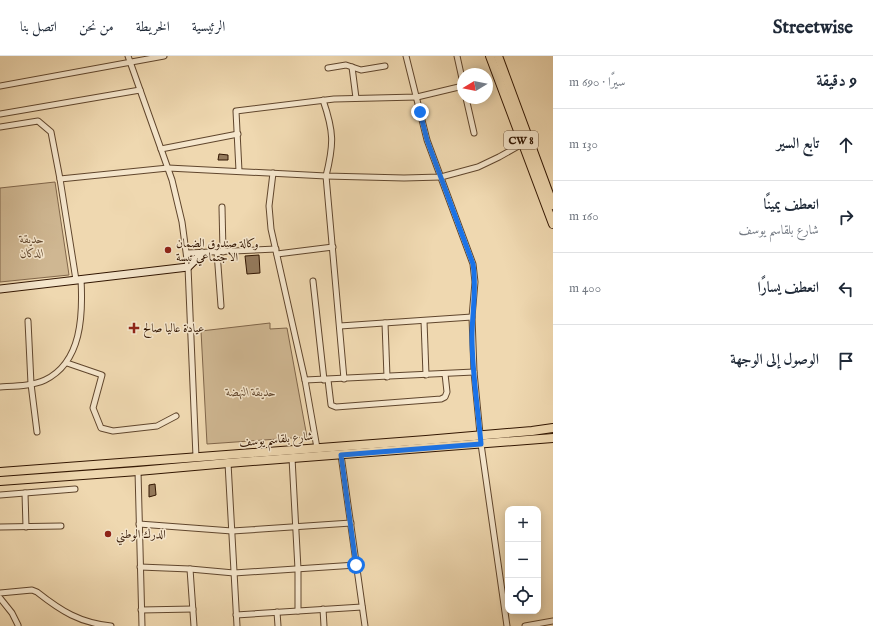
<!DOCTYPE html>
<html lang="ar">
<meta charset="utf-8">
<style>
:root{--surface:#fff;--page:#f2f2f3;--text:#1f2937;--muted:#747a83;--line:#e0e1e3}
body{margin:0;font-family:"IM FELL English",Amiri,serif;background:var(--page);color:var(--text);direction:rtl}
.controls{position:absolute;right:12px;bottom:12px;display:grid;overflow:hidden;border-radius:8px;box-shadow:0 2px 10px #0003}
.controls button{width:36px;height:36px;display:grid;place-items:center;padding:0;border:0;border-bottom:1px solid var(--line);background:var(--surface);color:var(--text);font:20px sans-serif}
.compass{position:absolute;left:457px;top:12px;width:36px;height:36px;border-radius:50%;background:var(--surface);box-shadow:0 2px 10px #0003;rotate:260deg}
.stop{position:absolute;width:12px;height:12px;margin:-9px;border:3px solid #1a73e8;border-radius:50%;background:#fff}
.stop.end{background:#1a73e8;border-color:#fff;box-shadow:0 1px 4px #0008}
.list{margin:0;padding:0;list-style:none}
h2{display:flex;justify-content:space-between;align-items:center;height:52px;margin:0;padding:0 16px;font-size:17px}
h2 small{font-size:13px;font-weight:400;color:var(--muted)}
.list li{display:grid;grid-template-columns:26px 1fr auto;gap:12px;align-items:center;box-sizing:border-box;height:72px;padding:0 16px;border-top:1px solid var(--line)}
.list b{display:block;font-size:15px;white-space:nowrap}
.list p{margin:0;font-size:13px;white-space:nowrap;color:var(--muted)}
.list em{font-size:13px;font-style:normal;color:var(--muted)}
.icon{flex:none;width:22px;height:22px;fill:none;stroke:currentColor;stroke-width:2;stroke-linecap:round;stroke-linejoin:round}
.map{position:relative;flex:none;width:553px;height:570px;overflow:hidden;direction:ltr}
header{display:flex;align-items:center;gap:24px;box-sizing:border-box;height:56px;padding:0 20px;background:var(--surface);border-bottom:1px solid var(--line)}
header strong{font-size:19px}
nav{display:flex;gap:22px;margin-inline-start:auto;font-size:14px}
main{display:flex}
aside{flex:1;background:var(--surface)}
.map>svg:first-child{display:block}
.green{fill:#cfb792;stroke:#80664a}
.building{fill:#947a5c;stroke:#311501}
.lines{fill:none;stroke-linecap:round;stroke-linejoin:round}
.street-casing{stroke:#60462d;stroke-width:7}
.secondary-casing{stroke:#311501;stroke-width:9}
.primary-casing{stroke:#311501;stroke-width:10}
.street{stroke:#f5e6cc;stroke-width:5}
.secondary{stroke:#f5e6cc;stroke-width:7}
.primary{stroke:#efd8b0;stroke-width:8}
.route{stroke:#1a73e8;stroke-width:5}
.poi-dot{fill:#8f2418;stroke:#f5e6cc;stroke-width:1.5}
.labels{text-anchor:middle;stroke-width:3;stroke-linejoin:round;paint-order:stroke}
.shield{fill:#f5e6cc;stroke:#6c543e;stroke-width:1}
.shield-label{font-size:11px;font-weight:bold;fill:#311501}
.park-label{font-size:12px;font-style:italic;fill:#60462c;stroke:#f5e6cc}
.poi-label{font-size:12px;fill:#311501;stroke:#f5e6cc;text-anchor:start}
.street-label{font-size:12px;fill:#311501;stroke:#f5e6cc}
</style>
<header>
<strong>Streetwise</strong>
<nav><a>الرئيسية</a><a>الخريطة</a><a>من نحن</a><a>اتصل بنا</a></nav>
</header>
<main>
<aside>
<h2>9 دقيقة<small>سيرًا · 690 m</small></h2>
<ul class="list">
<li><svg class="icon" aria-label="ahead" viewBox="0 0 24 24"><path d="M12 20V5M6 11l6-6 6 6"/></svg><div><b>تابع السير</b></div><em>130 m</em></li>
<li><svg class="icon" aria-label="right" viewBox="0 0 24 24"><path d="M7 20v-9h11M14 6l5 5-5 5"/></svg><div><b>انعطف يمينًا</b><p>شارع بلقاسم يوسف</p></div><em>160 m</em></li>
<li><svg class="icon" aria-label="left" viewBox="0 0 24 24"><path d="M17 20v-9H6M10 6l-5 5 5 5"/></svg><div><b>انعطف يسارًا</b></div><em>400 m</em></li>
<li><svg class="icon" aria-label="arrive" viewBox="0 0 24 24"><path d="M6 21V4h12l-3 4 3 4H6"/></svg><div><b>الوصول إلى الوجهة</b></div></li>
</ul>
</aside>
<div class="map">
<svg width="553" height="570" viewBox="0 0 553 570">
<rect width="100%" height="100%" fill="#efd8b0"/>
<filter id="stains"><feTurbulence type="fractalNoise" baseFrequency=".005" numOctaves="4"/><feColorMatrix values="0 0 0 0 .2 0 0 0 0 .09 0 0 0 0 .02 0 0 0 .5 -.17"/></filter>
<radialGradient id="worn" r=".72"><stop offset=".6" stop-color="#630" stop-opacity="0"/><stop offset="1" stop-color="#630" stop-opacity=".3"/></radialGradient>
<g class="green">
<path d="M 55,126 L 69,219 L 0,226 L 0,132 Z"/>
<path d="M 270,267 L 270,273 L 287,272 L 307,381 L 207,388 L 201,275 Z"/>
</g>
<g class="building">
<path d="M 219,98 L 228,99 L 228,104 L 218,104 Z"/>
<path d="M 259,199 L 260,217 L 247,218 L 245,200 Z"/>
<path d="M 155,428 L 156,439 L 149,441 L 149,429 Z"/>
</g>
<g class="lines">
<defs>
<g id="street">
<path d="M 128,0 L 172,124 L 182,166 L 188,211 L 196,401"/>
<path d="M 406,0 L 427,84 L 473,208 L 475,226 L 472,261 L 474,316 L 481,388 L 507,570"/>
<path d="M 457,0 L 463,27"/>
<path d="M 352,11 L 356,42"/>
<path d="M 328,12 L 346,9 L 361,14 L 385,10"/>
<path d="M 0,30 L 164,0"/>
<path d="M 466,42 L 474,77"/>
<path d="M 323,44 C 334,76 334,88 326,120 L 344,323"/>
<path d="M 0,58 L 140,34"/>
<path d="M 0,71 L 38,65 L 51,76 L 60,123 L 76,224"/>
<path d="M 161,93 L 238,78"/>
<path d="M 239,115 L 236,55 L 334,43 L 417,41 L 463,30"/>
<path d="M 273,117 L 269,150 L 271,173 L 305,324 L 317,392"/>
<path d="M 60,123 L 168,112 L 326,120 L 404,122 L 441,121 L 478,111 L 499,101 L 522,88"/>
<path d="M 222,151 L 223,196"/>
<path d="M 217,196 L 221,250"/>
<path d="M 187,197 L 276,193"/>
<path d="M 277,198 L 333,191"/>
<path d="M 313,225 L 324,324"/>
<path d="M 28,265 L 31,328 L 37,376"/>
<path d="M 424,265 L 426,319"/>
<path d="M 385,267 L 387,321"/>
<path d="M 340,270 L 472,261"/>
<path d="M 67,307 L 102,319 L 93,352 L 101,372 L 113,375 L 157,370 L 176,360"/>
<path d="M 305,324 L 474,316"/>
<path d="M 328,324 L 331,349 L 336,351 L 441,343 L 445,341 L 447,336 L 445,318"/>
<path d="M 0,331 C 15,330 32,330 45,324 C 82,306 83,259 81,223"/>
<path d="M 341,399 L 365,570"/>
<path d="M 292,402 L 298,513 L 298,555"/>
<path d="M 228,407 L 237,570"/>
<path d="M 138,415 L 142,570"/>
<path d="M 25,437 L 26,471"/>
<path d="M 0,439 L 75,433"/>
<path d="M 139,468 L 232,475 L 351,467"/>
<path d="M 0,471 L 61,470"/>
<path d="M 140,511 L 190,513 L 234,517 L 356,509"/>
<path d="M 190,513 L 194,570"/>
<path d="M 0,537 L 32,534 L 37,536 C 61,555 80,567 111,570"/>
<path d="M 0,542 L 12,557 L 18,569"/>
<path d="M 323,553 L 324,570"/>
<path d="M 141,554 L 193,553"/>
<path d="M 277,556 L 278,570"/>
<path d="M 236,559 L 362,551"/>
<path d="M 525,570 L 553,565"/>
</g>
<path id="secondary" d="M 0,233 L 188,211 L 202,197"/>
<g id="primary">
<path d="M 490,0 L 553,168"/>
<path d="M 498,0 L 553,149"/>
<path d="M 0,416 L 426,384 L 532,375 L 553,372"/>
<path d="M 0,425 L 138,415 L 228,407 L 553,382"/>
</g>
</defs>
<use href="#street" class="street-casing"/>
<use href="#secondary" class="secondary-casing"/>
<use href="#primary" class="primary-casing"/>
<use href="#street" class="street"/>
<use href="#secondary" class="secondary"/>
<use href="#primary" class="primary"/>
</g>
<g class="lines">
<path class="route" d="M 356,509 L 341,399 L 481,388 C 478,352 472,317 472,281 C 472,257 477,232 473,208 L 427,84 L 420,56"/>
</g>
<g class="poi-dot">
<circle cx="168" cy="194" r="4"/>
<path d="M132 266h4v4h4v4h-4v4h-4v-4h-4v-4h4z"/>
<circle cx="108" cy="478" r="4"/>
</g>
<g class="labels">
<rect class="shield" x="504" y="75" width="34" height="18" rx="3"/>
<g class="shield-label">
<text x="521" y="88">CW 8</text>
</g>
<g class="park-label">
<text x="32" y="187">حديقة<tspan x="32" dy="14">الدكان</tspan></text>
<text x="251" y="340">حديقة النهضة</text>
</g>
<g class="poi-label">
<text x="176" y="191">وكالة صندوق الضمان<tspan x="176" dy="14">الاجتماعي تبسة</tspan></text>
<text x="143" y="276">عيادة عاليا صالح</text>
<text x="116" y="482">الدرك الوطني</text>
</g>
<g class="street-label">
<text transform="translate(276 383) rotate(-5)" y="4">شارع بلقاسم يوسف</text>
</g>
</g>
<rect width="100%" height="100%" filter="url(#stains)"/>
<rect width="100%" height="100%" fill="url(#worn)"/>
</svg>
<div class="controls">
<button>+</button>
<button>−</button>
<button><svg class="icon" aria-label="locate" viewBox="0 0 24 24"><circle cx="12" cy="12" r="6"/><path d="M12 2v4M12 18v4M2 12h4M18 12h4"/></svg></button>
</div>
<svg class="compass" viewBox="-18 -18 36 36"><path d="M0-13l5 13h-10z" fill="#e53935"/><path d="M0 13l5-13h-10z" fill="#747a83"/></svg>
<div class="stop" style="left:356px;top:509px"></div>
<div class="stop end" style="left:420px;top:56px"></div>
</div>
</main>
